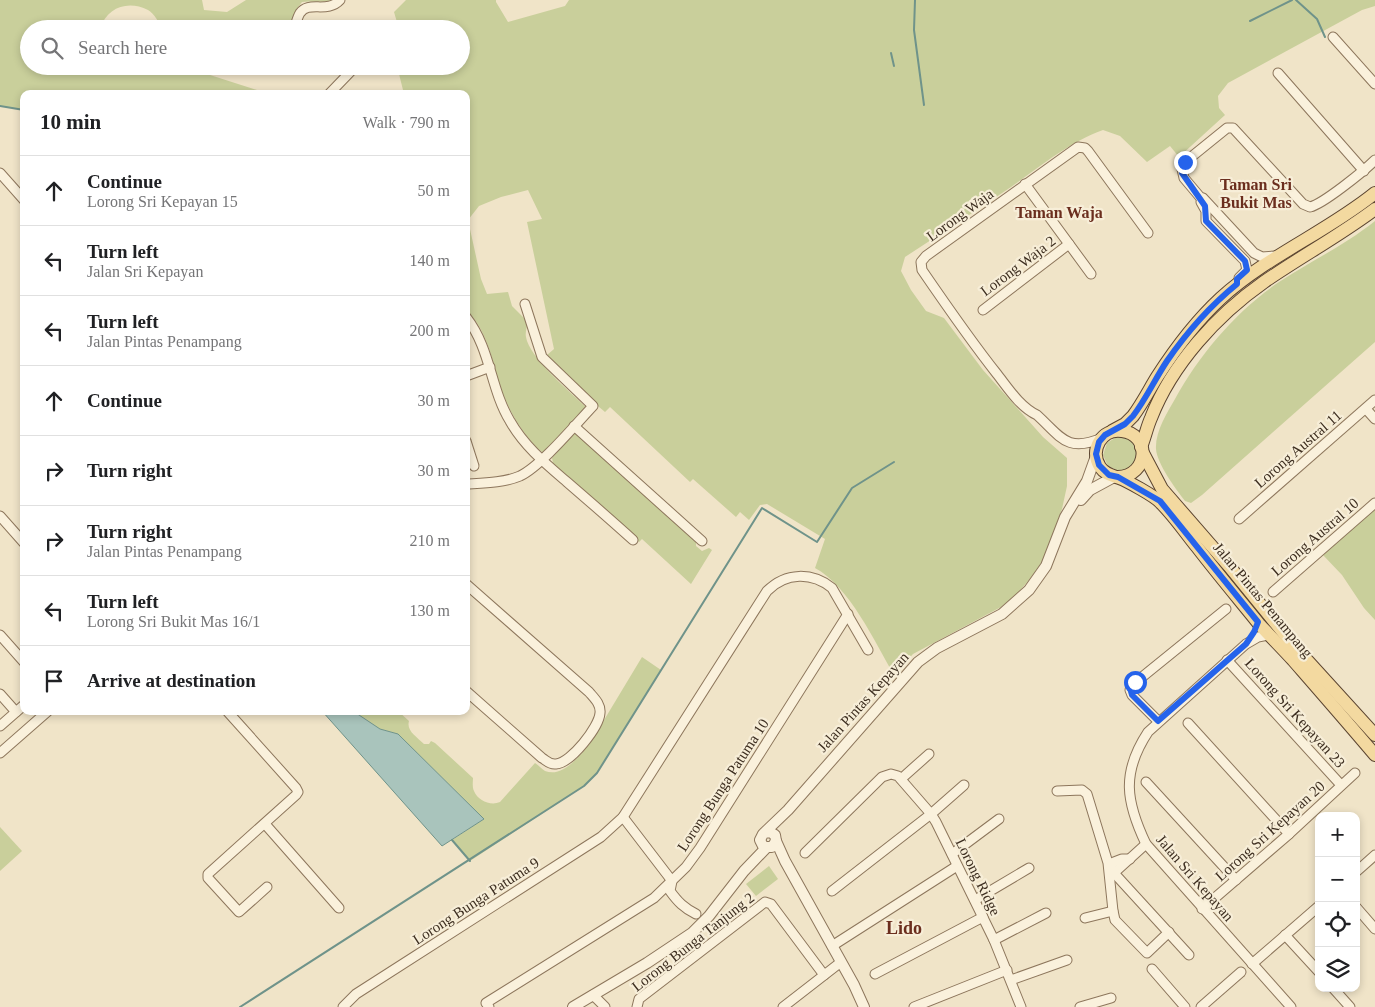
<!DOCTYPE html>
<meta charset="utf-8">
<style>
:root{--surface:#fff;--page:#f2f2f2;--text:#202124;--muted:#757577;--line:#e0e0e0}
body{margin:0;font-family:"Times New Roman",serif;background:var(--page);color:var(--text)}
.controls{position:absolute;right:15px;bottom:15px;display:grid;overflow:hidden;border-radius:10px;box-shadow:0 2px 8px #0003}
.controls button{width:45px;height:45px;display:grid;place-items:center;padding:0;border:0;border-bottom:1px solid var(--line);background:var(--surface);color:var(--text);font:25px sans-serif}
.stop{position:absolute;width:15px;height:15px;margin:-11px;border:4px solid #2563eb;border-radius:50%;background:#fff}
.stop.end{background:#2563eb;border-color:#fff;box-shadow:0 1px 5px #0008}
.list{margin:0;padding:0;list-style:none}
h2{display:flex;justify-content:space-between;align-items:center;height:65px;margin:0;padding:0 20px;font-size:21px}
h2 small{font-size:16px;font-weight:400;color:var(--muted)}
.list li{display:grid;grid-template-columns:32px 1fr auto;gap:15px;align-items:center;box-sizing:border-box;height:70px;padding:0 20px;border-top:1px solid var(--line)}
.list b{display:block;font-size:19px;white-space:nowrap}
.list p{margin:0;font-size:16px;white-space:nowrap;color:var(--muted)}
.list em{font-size:16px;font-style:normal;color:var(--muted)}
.icon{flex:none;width:28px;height:28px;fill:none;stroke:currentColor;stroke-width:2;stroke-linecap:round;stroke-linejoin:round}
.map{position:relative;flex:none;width:1375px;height:1007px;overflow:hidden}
.search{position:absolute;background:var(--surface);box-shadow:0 2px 8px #0003;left:20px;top:20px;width:450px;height:55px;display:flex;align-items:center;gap:12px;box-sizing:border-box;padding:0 18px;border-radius:28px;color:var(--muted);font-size:19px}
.panel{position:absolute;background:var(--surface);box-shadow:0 2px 8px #0003;left:20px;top:90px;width:450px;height:625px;border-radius:10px}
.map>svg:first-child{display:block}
.green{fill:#c9cf9b}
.water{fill:#a9c4bc;stroke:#6f938a}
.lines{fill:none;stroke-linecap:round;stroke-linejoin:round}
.stream{stroke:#6f938a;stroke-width:2}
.minor-casing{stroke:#8d765c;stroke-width:11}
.tertiary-casing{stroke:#8d765c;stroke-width:12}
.primary-casing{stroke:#5b4430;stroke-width:14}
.minor{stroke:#faf1dc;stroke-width:9}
.tertiary{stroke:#faf1dc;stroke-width:10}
.primary{stroke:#f3d9a0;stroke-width:12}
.route{stroke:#2563eb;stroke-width:6}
.labels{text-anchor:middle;stroke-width:4.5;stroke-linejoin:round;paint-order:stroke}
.street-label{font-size:15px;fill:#3d2e20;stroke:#f7eed8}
.neighbourhood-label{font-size:16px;font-weight:bold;fill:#6b2e1e;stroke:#f7eed8}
.quarter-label{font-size:18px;font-weight:bold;fill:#6b2e1e;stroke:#f7eed8}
</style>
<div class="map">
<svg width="1375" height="1007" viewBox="0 0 1375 1007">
<rect width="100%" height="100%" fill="#f0e4c8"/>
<g class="green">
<path d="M 0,0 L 202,0 L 204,10 L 227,12 L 246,0 L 332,0 C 323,4 312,0 302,2 L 296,10 L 290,29 L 163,29 C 159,23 154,13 148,10 C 128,0 107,7 100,29 L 29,29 L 29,66 L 182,66 L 257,90 L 261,94 L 24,94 L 24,110 L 0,106 Z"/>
<path d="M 406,0 L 496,0 L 496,2 L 508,22 L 565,6 L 569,0 L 1375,0 L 1375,6 L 1362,10 L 1228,83 L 1218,96 L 1219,108 L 1225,115 L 1179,157 L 1170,146 L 1147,162 L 1120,136 L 1103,130 C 1069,142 1040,167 1011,187 C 976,211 940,234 905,257 L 901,271 L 911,290 L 926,311 L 944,318 L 983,370 L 1043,437 L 1067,458 L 1067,486 L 1062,509 L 1043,561 L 1029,580 L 1016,595 L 1001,607 L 913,654 L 894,675 C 875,642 849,586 815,568 L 825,539 L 767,504 L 760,505 L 749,520 L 740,512 L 736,517 L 693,479 L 690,482 L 610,407 L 605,412 L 592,401 L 547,355 L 554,349 L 527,222 L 542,219 L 528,190 L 501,197 L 479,206 L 468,220 L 481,279 L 487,294 L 508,292 L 512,306 L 528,322 C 527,327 525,332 526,337 C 529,357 571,393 586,407 L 543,453 C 524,437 510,413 501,389 C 492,362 488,330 466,310 L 466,94 L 404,94 L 397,66 L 461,66 L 461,29 L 399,29 L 394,12 Z"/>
<path d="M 1375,221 L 1375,342 L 1202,495 L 1191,503 L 1185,501 C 1176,489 1157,464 1156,449 C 1155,432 1167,413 1175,399 C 1199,355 1236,311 1279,282 C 1311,261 1345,245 1375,221 Z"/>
<path d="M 575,433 L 696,542 L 696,546 L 702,551 L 709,548 L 712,550 L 691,584 L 642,539 L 639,542 L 553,463 L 552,458 Z"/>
<path d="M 1118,436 L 1131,439 L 1138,449 L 1135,465 L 1120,472 L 1108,466 L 1103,455 L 1107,443 Z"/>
<path d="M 1375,509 L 1375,620 L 1364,608 L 1342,575 L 1323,555 Z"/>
<path d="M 642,657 L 661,670 L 597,773 L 584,786 L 470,861 L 452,840 L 484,819 L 398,734 L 380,729 L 353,711 L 398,711 L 409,721 C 406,731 417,737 424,744 L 429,744 L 431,741 L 435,743 L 473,778 C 473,781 472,787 474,791 C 478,801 491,806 500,802 L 535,763 C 538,765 542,769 545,771 C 563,778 579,756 589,745 Z"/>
<path d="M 0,827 L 22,851 L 0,871 Z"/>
<path d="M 769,866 L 778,879 L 756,896 L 746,884 Z"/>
</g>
<path class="water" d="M 322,711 L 353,711 L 380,729 L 398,734 L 484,819 L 442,846 Z"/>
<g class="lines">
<g class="stream">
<path d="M 915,0 L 914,30 L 924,105"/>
<path d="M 1296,0 L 1317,19 L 1325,37"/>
<path d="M 1250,21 L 1292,0"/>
<path d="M 891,53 L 894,66"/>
<path d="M 0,106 L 24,110"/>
<path d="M 452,840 L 470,861"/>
<path d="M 240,1007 L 584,786 L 597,773 L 762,508 L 817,542 L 852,488 L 894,462"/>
</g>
<defs>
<g id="minor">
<path d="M 294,29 C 296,24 297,18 300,13 C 309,0 327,14 340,0"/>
<path d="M 1333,37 L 1375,84"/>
<path d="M 1278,73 L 1364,171"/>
<path d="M 329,94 L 356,66"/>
<path d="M 0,173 L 24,200"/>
<path d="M 1025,184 L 1091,274"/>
<path d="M 1201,202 L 1206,211 L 1206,221 L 1245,261 L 1247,270 L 1239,278"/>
<path d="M 1275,256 L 1262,257 L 1254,253 L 1203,198 L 1200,197 L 1184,178 L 1182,169 L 1185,162 L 1227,128 L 1233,128 L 1303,204 L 1310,207 C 1323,204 1364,171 1375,160"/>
<path d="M 983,310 L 1069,244"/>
<path d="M 466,317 C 491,349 490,388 510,421 C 524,446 546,464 567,482 C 589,501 611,520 633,540"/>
<path d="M 466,376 L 490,367"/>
<path d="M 1366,409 L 1375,419"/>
<path d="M 574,426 L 702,541"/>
<path d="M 1102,438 C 1067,453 1061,437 1037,415 C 1020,407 1008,388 997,374 C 970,340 946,305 922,270 L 921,262 L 926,256 L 1078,147 L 1085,148 L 1088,151 L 1148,233"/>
<path d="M 466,441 L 474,466"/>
<path d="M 466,484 C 484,483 503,483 520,476 C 541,466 575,425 593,406 L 542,357 L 525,304"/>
<path d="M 0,516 L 24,543"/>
<path d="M 1239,519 L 1375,400"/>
<path d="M 466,584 L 589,692 C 594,698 601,704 600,713 C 599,727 571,763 556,764 C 550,765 547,761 542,758 L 466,691"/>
<path d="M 1273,592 L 1375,503"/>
<path d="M 0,635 L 24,662"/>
<path d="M 1268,635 L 1258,637 L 1246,644 L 1148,732 C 1121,773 1126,802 1146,844 L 1291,1007"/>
<path d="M 1227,660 L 1341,785"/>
<path d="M 0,694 L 16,712"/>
<path d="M 227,711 L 296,788 L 298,792 L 296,795 L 208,874 L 208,878 L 239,912 L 267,887"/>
<path d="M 1158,721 L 1132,695 L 1130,690 L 1131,686 L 1226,609"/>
<path d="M 1188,723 L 1289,834"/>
<path d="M 0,726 L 24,705"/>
<path d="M 0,753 L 48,711"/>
<path d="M 901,779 L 929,754"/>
<path d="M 1146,782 L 1236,880"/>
<path d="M 1057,791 L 1082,790 L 1087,794 L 1108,863 L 1113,911 L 1115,920 L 1147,953 L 1169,932"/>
<path d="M 623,817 L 672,881 L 670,891 C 678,902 684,908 696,914"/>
<path d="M 265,824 L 339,908"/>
<path d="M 805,853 L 882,777 L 891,774 L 898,776 L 931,814 L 936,822 L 994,940 L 1021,1007"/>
<path d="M 952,854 L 999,819"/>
<path d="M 1109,864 L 1122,859 L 1130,859"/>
<path d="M 1109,865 L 1114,873 L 1189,955"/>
<path d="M 1356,872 L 1375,855"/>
<path d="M 1114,873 L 1146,844"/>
<path d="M 832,891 L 931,814 L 964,785"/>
<path d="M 975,900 L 1029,868"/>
<path d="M 1356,907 L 1375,929"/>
<path d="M 1202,909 L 1289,834 L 1355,773"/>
<path d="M 1085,918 L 1113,911"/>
<path d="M 1285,935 L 1319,972"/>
<path d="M 994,940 L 1046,913"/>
<path d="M 832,946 L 957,866"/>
<path d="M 1252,964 L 1319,906"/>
<path d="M 1152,969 L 1185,1007"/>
<path d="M 875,974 L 983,917"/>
<path d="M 1011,980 L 1067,960"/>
<path d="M 1333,988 L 1350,1007"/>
<path d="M 593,995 L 605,1007"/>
<path d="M 343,1007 L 356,994 L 601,837 L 623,817 L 767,591 C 786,572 812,572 832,588 L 868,650"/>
<path d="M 489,1007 L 486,1003 L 654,898 L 686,867 L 700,848 L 848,614"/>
<path d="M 637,1007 L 639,999 L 765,902 L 771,904 L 824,975"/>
<path d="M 783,1007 L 841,962"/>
<path d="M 914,1007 L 1007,970"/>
<path d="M 1080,1007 L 1111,998"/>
<path d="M 1201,1007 L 1241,972"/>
</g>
<g id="tertiary">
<path d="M 1081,500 L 1090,490 L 1114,477"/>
<path d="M 764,833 L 770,832 L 775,835 L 776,841 L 772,847 L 767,847 L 763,846 L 760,840 L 763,834 L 788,810 L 918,662 L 937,648 L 1002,614 L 1029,590 L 1046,566 L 1065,517 L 1087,481 L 1096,456"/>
<path d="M 776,841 L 785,861 L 854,985 L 864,1007"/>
<path d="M 573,1007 L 647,963 L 692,933 L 709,916 L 744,871 L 767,847"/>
</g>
<g id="primary">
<path d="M 1112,431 L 1125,424 L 1133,416 C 1142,404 1149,390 1157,377 C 1175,349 1196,321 1221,298 C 1267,256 1327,232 1375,193"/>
<path d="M 1141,447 C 1145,437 1147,427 1151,418 C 1172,364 1217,315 1264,282 C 1300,257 1339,236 1375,209"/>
<path d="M 1143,453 L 1162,489 L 1229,566 L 1295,647 L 1375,735"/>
<path d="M 1118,477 C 1149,476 1151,434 1122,431 C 1102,428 1089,450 1100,467 C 1105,474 1111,475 1119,478 C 1127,481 1155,496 1161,503 C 1174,516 1185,532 1197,547 C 1217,573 1238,598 1259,624 C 1270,636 1282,648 1293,660 C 1320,691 1348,723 1375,755"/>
</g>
</defs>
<use href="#minor" class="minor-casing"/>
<use href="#tertiary" class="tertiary-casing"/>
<use href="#primary" class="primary-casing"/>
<use href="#minor" class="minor"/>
<use href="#tertiary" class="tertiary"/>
<use href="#primary" class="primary"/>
</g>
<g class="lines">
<path class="route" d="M 1135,682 L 1130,688 L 1132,695 L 1158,721 L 1246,644 L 1254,632 L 1258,622 L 1160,501 L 1118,477 L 1109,475 L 1099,465 L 1096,454 L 1099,442 L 1105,435 L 1125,424 L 1133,416 C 1146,399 1155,379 1167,361 C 1187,332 1210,306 1237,284 L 1237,279 L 1247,270 L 1245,261 L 1206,221 L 1205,206 L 1182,173 L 1182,169 L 1185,162"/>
</g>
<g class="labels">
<g class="street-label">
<text transform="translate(960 215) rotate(-36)" y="5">Lorong Waja</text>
<text transform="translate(1018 266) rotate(-37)" y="5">Lorong Waja 2</text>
<text transform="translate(1298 449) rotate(-41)" y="5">Lorong Austral 11</text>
<text transform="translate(1315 537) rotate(-41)" y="5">Lorong Austral 10</text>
<text transform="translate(1263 600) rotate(50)" y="5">Jalan Pintas Penampang</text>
<text transform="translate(863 702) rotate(-48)" y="5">Jalan Pintas Kepayan</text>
<text transform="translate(1295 713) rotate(48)" y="5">Lorong Sri Kepayan 23</text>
<text transform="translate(723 785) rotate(-57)" y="5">Lorong Bunga Patuma 10</text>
<text transform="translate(1270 831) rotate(-42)" y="5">Lorong Sri Kepayan 20</text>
<text transform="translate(978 877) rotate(64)" y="5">Lorong Ridge</text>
<text transform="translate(1195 878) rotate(49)" y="5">Jalan Sri Kepayan</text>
<text transform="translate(476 901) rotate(-33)" y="5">Lorong Bunga Patuma 9</text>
<text transform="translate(693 942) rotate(-38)" y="5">Lorong Bunga Tanjung 2</text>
</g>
<g class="neighbourhood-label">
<text x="1256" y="190">Taman Sri<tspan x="1256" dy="18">Bukit Mas</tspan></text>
<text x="1059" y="218">Taman Waja</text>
</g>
<g class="quarter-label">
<text x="904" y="934">Lido</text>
</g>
</g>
</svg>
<div class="controls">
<button>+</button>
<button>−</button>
<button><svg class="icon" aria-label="locate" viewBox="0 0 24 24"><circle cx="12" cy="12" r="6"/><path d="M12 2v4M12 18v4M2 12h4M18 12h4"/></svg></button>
<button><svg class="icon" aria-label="layers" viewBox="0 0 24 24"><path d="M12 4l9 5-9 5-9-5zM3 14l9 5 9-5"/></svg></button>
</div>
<div class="stop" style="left:1135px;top:682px"></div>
<div class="stop end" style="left:1185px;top:162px"></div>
<div class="search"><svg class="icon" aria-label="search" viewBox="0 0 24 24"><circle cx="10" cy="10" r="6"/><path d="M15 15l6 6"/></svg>Search here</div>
<section class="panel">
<h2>10 min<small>Walk · 790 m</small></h2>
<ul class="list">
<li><svg class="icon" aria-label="ahead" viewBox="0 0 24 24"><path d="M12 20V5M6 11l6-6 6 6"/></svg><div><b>Continue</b><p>Lorong Sri Kepayan 15</p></div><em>50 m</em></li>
<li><svg class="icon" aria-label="left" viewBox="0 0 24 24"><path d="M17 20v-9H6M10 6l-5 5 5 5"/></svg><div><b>Turn left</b><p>Jalan Sri Kepayan</p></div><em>140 m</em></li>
<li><svg class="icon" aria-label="left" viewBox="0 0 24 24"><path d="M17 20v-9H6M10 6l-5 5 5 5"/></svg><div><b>Turn left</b><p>Jalan Pintas Penampang</p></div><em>200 m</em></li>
<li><svg class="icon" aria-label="ahead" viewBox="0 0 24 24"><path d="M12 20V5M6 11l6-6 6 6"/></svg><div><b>Continue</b></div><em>30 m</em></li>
<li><svg class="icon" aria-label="right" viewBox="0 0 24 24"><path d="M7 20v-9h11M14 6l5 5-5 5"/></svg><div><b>Turn right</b></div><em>30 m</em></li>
<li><svg class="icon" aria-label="right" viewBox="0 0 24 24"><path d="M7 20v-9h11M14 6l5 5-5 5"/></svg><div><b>Turn right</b><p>Jalan Pintas Penampang</p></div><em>210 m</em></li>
<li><svg class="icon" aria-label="left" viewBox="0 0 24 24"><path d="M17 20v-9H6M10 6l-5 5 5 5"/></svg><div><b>Turn left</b><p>Lorong Sri Bukit Mas 16/1</p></div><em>130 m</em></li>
<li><svg class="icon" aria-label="arrive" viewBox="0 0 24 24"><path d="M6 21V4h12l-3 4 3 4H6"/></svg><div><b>Arrive at destination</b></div></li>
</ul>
</section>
</div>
